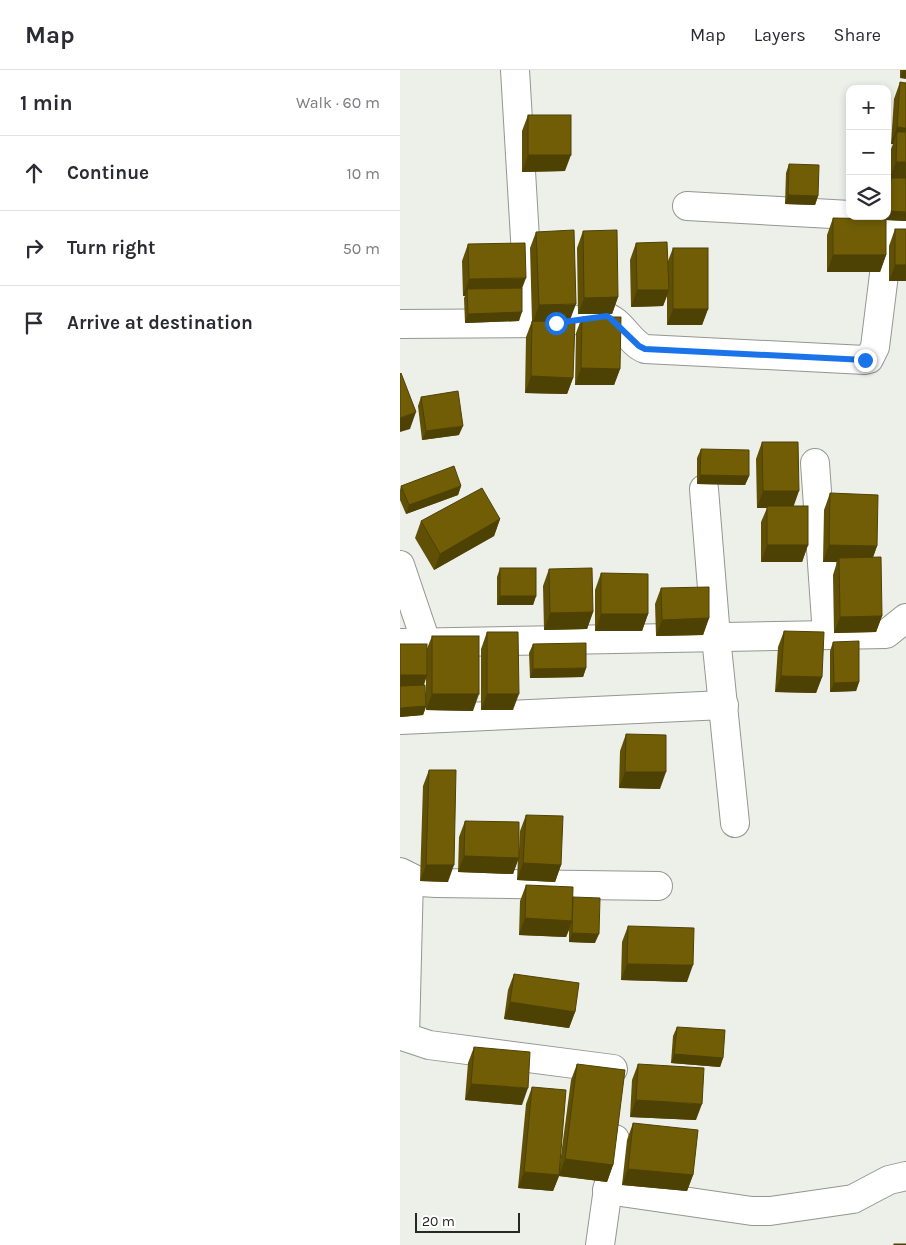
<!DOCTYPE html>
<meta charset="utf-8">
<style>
:root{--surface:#fff;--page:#f2f2f3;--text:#2b2b33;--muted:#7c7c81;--line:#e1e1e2}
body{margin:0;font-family:Karla,sans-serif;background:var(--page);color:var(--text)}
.controls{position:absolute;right:15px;top:15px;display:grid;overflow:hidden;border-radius:10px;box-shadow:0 2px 8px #0003}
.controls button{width:45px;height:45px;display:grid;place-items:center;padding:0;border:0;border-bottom:1px solid var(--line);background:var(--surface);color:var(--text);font:25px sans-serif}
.scale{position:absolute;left:15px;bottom:12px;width:105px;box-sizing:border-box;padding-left:5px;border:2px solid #272826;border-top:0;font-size:14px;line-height:18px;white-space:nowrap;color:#272826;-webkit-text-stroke:4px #fff;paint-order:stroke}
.stop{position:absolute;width:15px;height:15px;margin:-11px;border:4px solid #1a73e8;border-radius:50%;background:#fff}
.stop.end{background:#1a73e8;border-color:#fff;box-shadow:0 1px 5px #0008}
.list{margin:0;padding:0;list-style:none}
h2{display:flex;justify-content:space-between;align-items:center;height:65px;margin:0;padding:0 20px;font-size:21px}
h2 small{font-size:16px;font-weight:400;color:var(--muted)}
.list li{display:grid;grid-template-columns:32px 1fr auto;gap:15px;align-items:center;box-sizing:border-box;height:75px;padding:0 20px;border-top:1px solid var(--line)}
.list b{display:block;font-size:19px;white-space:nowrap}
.list em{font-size:16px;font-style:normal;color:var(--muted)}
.icon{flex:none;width:28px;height:28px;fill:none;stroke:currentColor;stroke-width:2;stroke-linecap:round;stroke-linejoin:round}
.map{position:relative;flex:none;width:506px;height:1175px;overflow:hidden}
header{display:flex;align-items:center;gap:30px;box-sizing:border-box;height:70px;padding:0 25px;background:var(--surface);border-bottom:1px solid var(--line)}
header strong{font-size:24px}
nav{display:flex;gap:28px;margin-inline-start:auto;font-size:18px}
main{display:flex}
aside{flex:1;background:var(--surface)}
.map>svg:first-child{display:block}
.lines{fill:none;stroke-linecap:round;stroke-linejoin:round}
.street-casing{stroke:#949690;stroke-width:30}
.street{stroke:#fff;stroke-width:28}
.wall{fill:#605005;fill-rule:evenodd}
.shaded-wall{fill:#4e4104}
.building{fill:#705d06;stroke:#4e4104}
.route{stroke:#1a73e8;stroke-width:6}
</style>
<header>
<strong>Map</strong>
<nav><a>Map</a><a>Layers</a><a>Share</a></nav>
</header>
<main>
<aside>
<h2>1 min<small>Walk · 60 m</small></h2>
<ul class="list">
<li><svg class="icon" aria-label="ahead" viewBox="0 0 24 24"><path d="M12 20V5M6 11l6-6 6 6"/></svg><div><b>Continue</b></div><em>10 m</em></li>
<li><svg class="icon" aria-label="right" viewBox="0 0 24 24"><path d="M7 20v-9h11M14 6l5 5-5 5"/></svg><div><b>Turn right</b></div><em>50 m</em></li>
<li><svg class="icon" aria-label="arrive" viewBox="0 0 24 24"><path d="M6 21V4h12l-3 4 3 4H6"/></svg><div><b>Arrive at destination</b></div></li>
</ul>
</aside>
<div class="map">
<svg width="506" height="1175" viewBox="0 0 506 1175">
<rect width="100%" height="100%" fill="#edefe9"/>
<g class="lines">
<defs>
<g id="street">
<path d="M 115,0 L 130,253"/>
<path d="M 287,136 L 450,145"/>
<path d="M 470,146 L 494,157"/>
<path d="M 0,254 L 156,253 L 203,246 C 221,249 229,273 245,279 L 465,290 L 469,289 L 475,277 L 489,164 L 494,157 L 506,154"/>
<path d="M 415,393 L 427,565"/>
<path d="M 304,419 L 316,567 L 335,753"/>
<path d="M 0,495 L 26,572"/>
<path d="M 0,573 L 486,564 L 506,548"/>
<path d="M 0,650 L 324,635"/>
<path d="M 0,802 L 20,812 L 36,813 L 258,816"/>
<path d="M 9,807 L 5,967 L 29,975 L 213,999"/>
<path d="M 207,1120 L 352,1141 L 370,1141 L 453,1129 L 489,1110 L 506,1106"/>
<path d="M 200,1175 L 215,1069"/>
</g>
</defs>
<use href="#street" class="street-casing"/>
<use href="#street" class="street"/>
</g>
<g class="wall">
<path d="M 500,0 L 506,0 L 500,8 Z"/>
<path d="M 500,12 L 506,151 L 486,150 L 486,185 L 480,202 L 427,202 L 427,165 L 433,148 L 486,149 L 486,146 L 487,146 L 488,117 L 491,108 L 490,108 L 491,79 L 493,74 L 491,74 L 494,29 Z"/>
<path d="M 128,45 L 165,101 L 122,102 L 122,61 Z"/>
<path d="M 389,94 L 418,126 L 415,135 L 385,134 L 386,103 Z"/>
<path d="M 495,159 L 506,211 L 489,211 L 489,176 Z"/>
<path d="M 183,161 L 218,227 L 212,244 L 178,244 L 177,178 Z"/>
<path d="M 136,162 L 170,250 L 147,251 L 173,308 L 167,324 L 125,323 L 126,267 L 132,251 L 130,178 Z"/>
<path d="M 236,173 L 268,191 L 273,178 L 308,239 L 302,255 L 267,255 L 267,226 L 263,236 L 231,237 L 230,190 Z"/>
<path d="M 68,174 L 122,218 L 119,251 L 65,253 L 64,228 L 65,226 L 63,226 L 62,191 Z"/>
<path d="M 182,247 L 220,299 L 214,315 L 175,315 L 176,263 Z"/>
<path d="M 21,327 L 59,365 L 22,370 L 18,336 Z"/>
<path d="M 362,372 L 393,436 L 408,475 L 402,492 L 361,492 L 361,452 L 367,438 L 357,438 L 356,389 Z"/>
<path d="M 301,379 L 349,406 L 345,415 L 297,414 L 297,388 Z"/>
<path d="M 1,416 L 61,416 L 58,425 L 6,444 L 0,430 L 0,420 Z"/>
<path d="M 430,423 L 477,476 L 473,487 L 482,546 L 476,562 L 434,563 L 433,505 L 437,492 L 423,492 L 424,440 Z"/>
<path d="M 100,449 L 94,466 L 34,500 L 15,468 L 21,451 Z"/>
<path d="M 100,498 L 136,526 L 133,535 L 97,535 L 97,507 Z"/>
<path d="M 149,499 L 193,542 L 187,559 L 144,560 L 143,516 Z"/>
<path d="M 201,503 L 248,544 L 242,561 L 195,561 L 195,520 Z"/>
<path d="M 261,518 L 309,548 L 303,565 L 256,566 L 255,534 Z"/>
<path d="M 384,561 L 422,607 L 416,623 L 375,622 L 378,577 Z"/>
<path d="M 87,562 L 113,640 L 81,640 L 81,579 Z"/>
<path d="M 32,566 L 73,641 L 26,640 L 26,637 L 23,645 L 0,647 ZM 26,608 L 26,635 L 24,615 Z"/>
<path d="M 433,572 L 459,612 L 456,621 L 430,622 L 430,581 Z"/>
<path d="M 133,574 L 186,598 L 183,607 L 130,608 L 129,583 Z"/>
<path d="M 226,664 L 260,719 L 219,718 L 220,681 Z"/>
<path d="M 29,700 L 48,812 L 20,811 L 23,716 Z"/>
<path d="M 126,745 L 161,795 L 155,812 L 117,810 L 118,788 L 113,804 L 58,802 L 59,767 L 65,751 L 119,781 L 120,761 Z"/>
<path d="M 126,815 L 173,828 L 195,873 L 169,872 L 169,860 L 166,867 L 119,865 L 120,831 Z"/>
<path d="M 228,856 L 287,912 L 221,910 L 222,872 Z"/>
<path d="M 114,904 L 175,942 L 169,958 L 104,949 L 108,920 Z"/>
<path d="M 277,957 L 323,988 L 320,997 L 271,993 L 273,966 Z"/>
<path d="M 74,977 L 122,1035 L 65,1030 L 68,993 Z"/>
<path d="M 177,994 L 213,1095 L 207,1112 L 159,1106 L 153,1121 L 118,1118 L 126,1034 L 132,1017 L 160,1093 L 171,1010 Z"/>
<path d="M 238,994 L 296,1050 L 230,1047 L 232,1010 Z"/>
<path d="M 233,1053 L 293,1105 L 287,1121 L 222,1115 L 227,1070 Z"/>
</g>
<g class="shaded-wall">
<path d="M 503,0 L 506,0 L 506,9 L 500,8 Z"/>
<path d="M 497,57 L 506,58 L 506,75 L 497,62 L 493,74 L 491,74 Z"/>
<path d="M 128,85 L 171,85 L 165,101 L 122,102 Z"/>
<path d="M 496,92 L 506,92 L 506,109 L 490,108 Z"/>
<path d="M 388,125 L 418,126 L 415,135 L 385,134 Z"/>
<path d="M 489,141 L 506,142 L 506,151 L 486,150 Z"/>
<path d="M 433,185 L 486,185 L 480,202 L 427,202 Z"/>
<path d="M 495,195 L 506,195 L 506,211 L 489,211 Z"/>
<path d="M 126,208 L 120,224 L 67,219 L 65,226 L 63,226 L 69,209 Z"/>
<path d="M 237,220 L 269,220 L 263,236 L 231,237 Z"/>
<path d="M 218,227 L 212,244 L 178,244 L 184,228 Z"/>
<path d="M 176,234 L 170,250 L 133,252 L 139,235 Z"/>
<path d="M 273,239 L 308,239 L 302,255 L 267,255 Z"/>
<path d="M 122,242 L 119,251 L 65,253 L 68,244 Z"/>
<path d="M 181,298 L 220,299 L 214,315 L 175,315 Z"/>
<path d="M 131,306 L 173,308 L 167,324 L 125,323 Z"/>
<path d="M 16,342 L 10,359 L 0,362 L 0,348 Z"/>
<path d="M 63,356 L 59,365 L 22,370 L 26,361 Z"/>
<path d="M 300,405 L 349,406 L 345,415 L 297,414 Z"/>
<path d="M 61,416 L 58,425 L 6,444 L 9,435 Z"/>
<path d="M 363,421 L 399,421 L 393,438 L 367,436 L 367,438 L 357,438 Z"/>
<path d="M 100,449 L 94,466 L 34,500 L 40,484 Z"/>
<path d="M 367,475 L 408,475 L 402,492 L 361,492 Z"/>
<path d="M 429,475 L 477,476 L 471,493 L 439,488 L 437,492 L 423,492 Z"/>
<path d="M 100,526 L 136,526 L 133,535 L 97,535 Z"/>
<path d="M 193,542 L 187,559 L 144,560 L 150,543 Z"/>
<path d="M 201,544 L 248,544 L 242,561 L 195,561 Z"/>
<path d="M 482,546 L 476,562 L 434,563 L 440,547 Z"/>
<path d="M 309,548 L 303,565 L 256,566 L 262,550 Z"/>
<path d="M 186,598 L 183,607 L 130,608 L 133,599 Z"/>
<path d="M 0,605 L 27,605 L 21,622 L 0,622 Z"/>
<path d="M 381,606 L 422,607 L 416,623 L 375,622 Z"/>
<path d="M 459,612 L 456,621 L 430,622 L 434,613 Z"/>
<path d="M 32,624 L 79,624 L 73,641 L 26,640 Z"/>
<path d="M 87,624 L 119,624 L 113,640 L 81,640 Z"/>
<path d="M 26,636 L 23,645 L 0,647 L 0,638 Z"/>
<path d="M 225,702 L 266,702 L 260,719 L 219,718 Z"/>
<path d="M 64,786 L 119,788 L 113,804 L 58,802 Z"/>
<path d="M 123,793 L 161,795 L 155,812 L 117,810 Z"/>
<path d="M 26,795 L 54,795 L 48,812 L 20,811 Z"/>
<path d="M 125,848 L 172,851 L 166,867 L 119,865 Z"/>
<path d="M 172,863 L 199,864 L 195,873 L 169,872 Z"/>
<path d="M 227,894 L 293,895 L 287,912 L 221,910 Z"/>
<path d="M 110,932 L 175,942 L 169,958 L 104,949 Z"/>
<path d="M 274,984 L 323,988 L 320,997 L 271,993 Z"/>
<path d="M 71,1014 L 128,1018 L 122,1035 L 65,1030 Z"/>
<path d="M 236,1030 L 302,1034 L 296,1050 L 230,1047 Z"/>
<path d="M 165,1089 L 213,1095 L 207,1112 L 159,1106 L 153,1121 L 118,1118 L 124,1102 L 159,1105 Z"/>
<path d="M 228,1099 L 293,1105 L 287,1121 L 222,1115 Z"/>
</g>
<g class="building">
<path d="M 500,12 L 506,13 L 506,58 L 497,57 Z"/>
<rect x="128" y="45" width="43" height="40"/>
<path d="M 497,62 L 506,62 L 506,92 L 496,92 Z"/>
<path d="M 389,94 L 419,95 L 418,126 L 388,125 Z"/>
<path d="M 491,108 L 506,108 L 506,142 L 489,141 Z"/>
<path d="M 433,148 L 486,149 L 486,185 L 433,185 Z"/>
<rect x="495" y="159" width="11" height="36"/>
<path d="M 174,160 L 176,234 L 139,235 L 136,162 Z"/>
<path d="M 217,160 L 218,227 L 184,228 L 183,161 Z"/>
<path d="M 267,172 L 269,220 L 237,220 L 236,173 Z"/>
<path d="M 125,173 L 126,208 L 69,209 L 68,174 Z"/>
<rect x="273" y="178" width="35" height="61"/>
<path d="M 122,218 L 122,242 L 68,244 L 67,219 Z"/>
<path d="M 182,247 L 221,247 L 220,299 L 181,298 Z"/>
<path d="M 132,251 L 175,252 L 173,308 L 131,306 Z"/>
<path d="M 1,303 L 16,342 L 0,348 L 0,304 Z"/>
<path d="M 58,321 L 63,356 L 26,361 L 21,327 Z"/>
<path d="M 362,372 L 398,372 L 399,421 L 363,421 Z"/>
<path d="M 301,379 L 349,380 L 349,406 L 300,405 Z"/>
<path d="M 54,396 L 61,416 L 9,435 L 1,416 Z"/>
<path d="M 82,418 L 100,449 L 40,484 L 21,451 Z"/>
<path d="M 430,423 L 478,425 L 477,476 L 429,475 Z"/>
<rect x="367" y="436" width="41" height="39"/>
<path d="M 481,487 L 482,546 L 440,547 L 439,488 Z"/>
<rect x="100" y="498" width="36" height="28"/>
<path d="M 192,498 L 193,542 L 150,543 L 149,499 Z"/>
<path d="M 201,503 L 248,504 L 248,544 L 201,544 Z"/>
<path d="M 309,517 L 309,548 L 262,550 L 261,518 Z"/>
<path d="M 384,561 L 424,562 L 422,607 L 381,606 Z"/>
<path d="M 87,562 L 118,562 L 119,624 L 87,624 Z"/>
<rect x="32" y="566" width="47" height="58"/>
<path d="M 459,571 L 459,612 L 434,613 L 433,572 Z"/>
<path d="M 186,573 L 186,598 L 133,599 L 133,574 Z"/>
<rect x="0" y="574" width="27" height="31"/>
<path d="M 25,615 L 26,636 L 0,638 L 0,616 Z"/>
<path d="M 226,664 L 266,665 L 266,702 L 225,702 Z"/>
<path d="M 29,700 L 56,700 L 54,795 L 26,795 Z"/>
<path d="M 126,745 L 163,746 L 161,795 L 123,793 Z"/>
<path d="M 65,751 L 119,752 L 119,788 L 64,786 Z"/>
<path d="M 126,815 L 173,817 L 172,851 L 125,848 Z"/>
<path d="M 173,827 L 200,828 L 199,864 L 172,863 Z"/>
<path d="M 228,856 L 294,858 L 293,895 L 227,894 Z"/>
<path d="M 114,904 L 179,913 L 175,942 L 110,932 Z"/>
<path d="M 277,957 L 325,960 L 323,988 L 274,984 Z"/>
<path d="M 74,977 L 130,982 L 128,1018 L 71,1014 Z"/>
<path d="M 177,994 L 225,1000 L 213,1095 L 165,1089 Z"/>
<path d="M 238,994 L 304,998 L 302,1034 L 236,1030 Z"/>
<path d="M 132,1017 L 166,1020 L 159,1105 L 124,1102 Z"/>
<path d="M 233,1053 L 298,1060 L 293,1105 L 228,1099 Z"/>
<rect x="494" y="1174" width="12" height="1"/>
</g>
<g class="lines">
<path class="route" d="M 156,253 L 207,246 L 210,248 L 239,276 L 245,279 L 465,290"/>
</g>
</svg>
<div class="controls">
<button>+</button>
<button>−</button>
<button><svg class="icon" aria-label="layers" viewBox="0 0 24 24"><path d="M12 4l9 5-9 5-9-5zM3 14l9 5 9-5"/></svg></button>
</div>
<div class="scale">20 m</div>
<div class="stop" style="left:156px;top:253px"></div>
<div class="stop end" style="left:465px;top:290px"></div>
</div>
</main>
